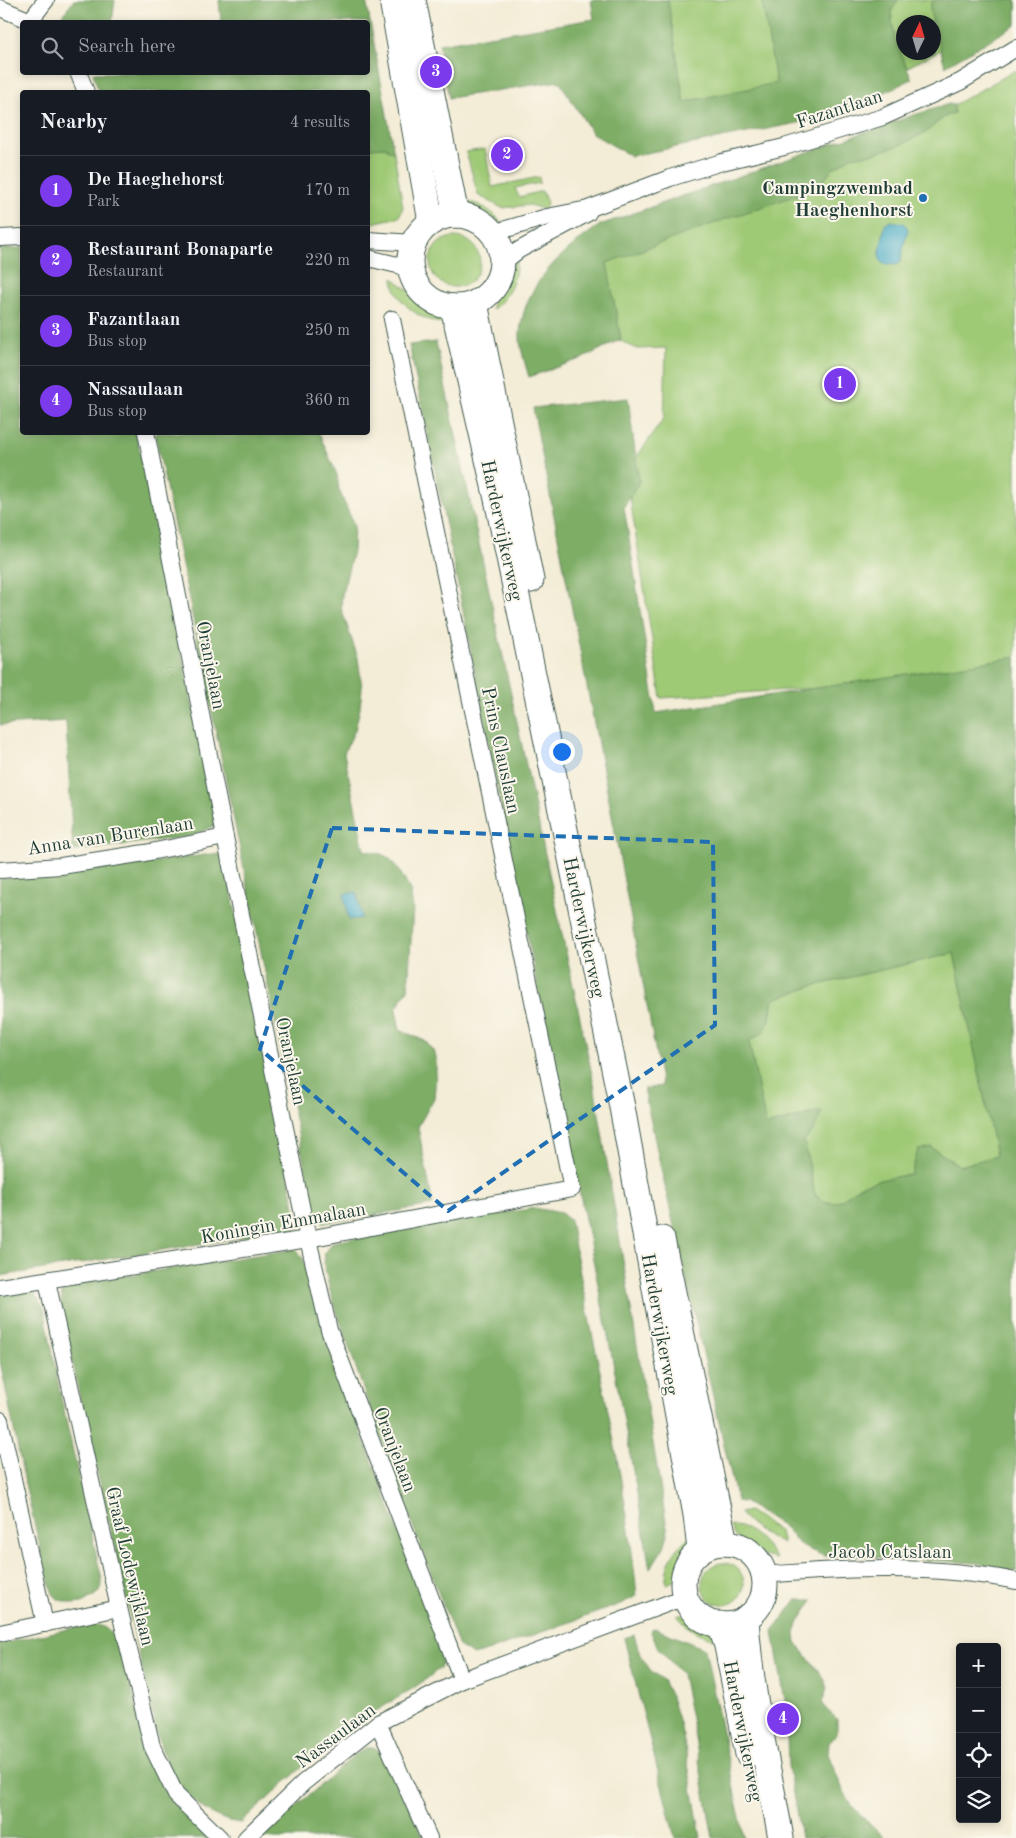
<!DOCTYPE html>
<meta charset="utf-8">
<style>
:root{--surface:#171b24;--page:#20242c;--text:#f1f3f6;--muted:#9ea1a6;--line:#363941;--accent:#7c3aed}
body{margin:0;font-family:"Old Standard TT",serif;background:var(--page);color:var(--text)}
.controls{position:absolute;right:15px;bottom:15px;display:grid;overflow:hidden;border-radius:5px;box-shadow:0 2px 8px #0003}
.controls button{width:45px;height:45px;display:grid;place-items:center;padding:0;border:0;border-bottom:1px solid var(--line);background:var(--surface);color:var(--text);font:25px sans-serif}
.compass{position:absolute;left:896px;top:15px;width:45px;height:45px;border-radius:50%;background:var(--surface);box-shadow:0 2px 8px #0003;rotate:5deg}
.you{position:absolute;left:561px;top:751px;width:18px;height:18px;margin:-12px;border:4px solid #fff;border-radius:50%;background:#1a73e8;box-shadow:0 0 0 8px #1a73e833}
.badge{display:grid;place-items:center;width:32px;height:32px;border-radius:50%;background:var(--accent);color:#fff;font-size:16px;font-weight:700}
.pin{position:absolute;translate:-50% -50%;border:2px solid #fff;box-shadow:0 1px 5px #0006}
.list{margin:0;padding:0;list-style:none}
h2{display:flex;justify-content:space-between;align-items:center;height:65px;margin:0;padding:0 20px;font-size:21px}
h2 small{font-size:16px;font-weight:400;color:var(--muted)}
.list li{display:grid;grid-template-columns:32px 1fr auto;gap:15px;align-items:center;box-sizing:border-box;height:70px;padding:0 20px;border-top:1px solid var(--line)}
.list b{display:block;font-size:19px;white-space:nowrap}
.list p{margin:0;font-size:16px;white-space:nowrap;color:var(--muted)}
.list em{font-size:16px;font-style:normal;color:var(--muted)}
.icon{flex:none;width:28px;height:28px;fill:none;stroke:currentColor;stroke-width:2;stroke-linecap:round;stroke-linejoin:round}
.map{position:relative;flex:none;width:1016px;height:1838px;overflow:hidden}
.search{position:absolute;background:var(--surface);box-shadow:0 2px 8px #0003;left:20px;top:20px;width:350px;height:55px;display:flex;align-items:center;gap:12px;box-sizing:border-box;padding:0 18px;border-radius:5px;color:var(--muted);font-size:19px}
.panel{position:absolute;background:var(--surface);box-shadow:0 2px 8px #0003;left:20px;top:90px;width:350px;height:345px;border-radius:5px}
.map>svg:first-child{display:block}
.green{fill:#9ec975;stroke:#5e8354;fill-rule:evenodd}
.forest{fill:#7ead66;stroke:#4e754d;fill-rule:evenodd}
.water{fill:#43a8c3;stroke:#31727c}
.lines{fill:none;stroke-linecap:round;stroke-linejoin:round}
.street-casing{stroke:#3f574c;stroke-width:18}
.primary-casing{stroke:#3f574c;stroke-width:27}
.street{stroke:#fff;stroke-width:16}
.primary{stroke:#fff;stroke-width:25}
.marked{fill:none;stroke:#1f6fb2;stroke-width:4;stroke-dasharray:10 6;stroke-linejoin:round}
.poi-dot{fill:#1f6fb2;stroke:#fbf7ec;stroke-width:2}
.labels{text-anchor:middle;stroke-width:4;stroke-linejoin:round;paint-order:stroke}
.street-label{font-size:19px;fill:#1f3d34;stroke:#fbf7ec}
.poi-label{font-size:19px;font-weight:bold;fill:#1f3d34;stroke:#fbf7ec;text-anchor:end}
</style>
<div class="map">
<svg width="1016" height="1838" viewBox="0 0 1016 1838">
<rect width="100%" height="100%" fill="#fbf7ec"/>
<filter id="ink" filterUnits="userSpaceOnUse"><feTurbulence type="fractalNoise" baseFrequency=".02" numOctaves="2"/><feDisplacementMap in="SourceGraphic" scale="10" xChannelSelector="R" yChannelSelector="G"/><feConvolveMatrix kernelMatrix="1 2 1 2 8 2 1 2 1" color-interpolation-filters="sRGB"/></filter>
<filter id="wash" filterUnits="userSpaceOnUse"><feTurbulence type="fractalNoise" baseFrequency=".0096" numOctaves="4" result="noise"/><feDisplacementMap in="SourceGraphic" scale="20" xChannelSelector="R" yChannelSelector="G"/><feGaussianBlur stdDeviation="1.12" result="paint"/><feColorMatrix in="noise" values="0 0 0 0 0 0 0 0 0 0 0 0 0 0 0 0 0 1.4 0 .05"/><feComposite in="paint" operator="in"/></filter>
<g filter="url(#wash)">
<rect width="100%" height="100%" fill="#f3ecd6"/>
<g class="green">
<path d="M 660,0 L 1016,0 L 1016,10 L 836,105 L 682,138 ZM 904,22 L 934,22 L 934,52 L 904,52 Z"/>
<path d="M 1016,70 L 1016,673 L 961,679 L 661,698 L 626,472 L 664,418 L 666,348 L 637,349 L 615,338 L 599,243 L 950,107 Z"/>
<path d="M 385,147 L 394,153 L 403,207 L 399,217 L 368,224 L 368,148 Z"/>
<path d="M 485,149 L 492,187 L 539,177 L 540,183 L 515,188 L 519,197 L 542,191 L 547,203 L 545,210 L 530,205 L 502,208 L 478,195 L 466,152 Z"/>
<path d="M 462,201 C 479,202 493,211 504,225 C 487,227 471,214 462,201 Z"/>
<circle cx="455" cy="262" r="25"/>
<path d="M 516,259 C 517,281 509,296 492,310 C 492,292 502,271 516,259 Z"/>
<path d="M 393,278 L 436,312 L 449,324 C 425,324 393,303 393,278 Z"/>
<path d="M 954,953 L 997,1156 L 960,1166 L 931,1147 L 911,1174 L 864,1185 L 848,1197 L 835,1203 L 823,1201 L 815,1195 L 804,1141 L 815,1128 L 821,1111 L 766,1126 L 748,1041 L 757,1037 L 770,1020 L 772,1003 L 777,998 L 813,986 Z"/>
<path d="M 749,1511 L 780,1532 L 783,1544 C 767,1536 751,1527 740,1513 Z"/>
<path d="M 730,1526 C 751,1525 765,1543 776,1559 L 760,1554 L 735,1537 Z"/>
<path d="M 688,1537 C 691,1550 685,1568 676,1578 C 674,1581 669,1583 666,1585 C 665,1564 673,1551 688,1537 Z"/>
<circle cx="723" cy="1584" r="21"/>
<path d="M 780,1589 C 782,1605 766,1619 755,1629 C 757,1611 764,1599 780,1589 Z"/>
<path d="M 677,1615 C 698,1614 709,1623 718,1640 C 700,1635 689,1631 677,1615 Z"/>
</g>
<g class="forest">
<path d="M 74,0 L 115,0 L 112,22 L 63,22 L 60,19 Z"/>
<path d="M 219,0 L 366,0 L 394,153 L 385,147 L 368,148 L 368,92 L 99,92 L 93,73 L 368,72 L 368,22 L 221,22 Z"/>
<path d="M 591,0 L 668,0 L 684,102 L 776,83 L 762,0 L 898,0 L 891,12 L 895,40 L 912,79 L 838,115 L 631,156 L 593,134 L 559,81 L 449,98 L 439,44 L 594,19 Z"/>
<path d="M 934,0 L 1016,0 L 1016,25 L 945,66 L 930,11 L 931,3 Z"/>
<path d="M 949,104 L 954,105 L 954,113 L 943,118 L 925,133 L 898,146 L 872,154 L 851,157 L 831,170 L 819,188 L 723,220 L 607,263 L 621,339 L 583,358 L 529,377 C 525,363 519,346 520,332 C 525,282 562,252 600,225 L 908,117 Z"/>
<path d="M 22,248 L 22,432 L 136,433 L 217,824 L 192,836 L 73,851 L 66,721 L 0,725 L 0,249 Z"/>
<path d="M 436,342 L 594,1084 L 668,1534 L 664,1547 L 650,1569 C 612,1338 562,1109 516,880 C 480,702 447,523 409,345 Z"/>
<path d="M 628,398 L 639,482 L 624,507 L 656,713 L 1016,657 L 1016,1572 L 977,1563 L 859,1556 L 824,1556 L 801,1546 L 782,1525 L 744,1502 L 737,1501 L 663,1178 L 644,1089 L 662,1086 L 609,800 L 533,408 ZM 954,953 L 996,1156 L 960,1166 L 931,1147 L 918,1150 L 911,1174 C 896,1177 880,1179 865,1184 C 845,1191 841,1215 815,1195 L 804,1141 L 815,1128 L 822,1111 L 766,1126 L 749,1041 L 763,1033 L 770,1020 L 772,1003 L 777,998 L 813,986 Z"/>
<path d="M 155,433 L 319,433 L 337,475 L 339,490 L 354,525 L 353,551 L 342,595 L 341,608 L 358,658 L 362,688 L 360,708 L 355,730 L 344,753 L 364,850 L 381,854 L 389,858 L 399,870 L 410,890 L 413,908 L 408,989 L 396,1009 L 400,1030 L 425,1041 L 432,1049 L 436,1057 L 436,1075 L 434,1098 L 418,1127 L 433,1205 L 324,1223 L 316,1217 L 311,1197 Z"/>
<path d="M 212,854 L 224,855 L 299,1228 L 0,1276 L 0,879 L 135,865 Z"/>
<path d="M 535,1208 L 561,1213 L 570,1220 C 592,1345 625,1469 637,1596 L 618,1605 L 494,1649 L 473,1655 L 459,1646 L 420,1545 L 367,1400 L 330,1291 L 324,1265 L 325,1253 L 333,1242 Z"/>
<path d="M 295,1249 L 302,1256 L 328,1345 L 439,1638 L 442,1656 L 441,1667 C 417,1689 388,1702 361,1721 C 318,1750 280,1788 241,1823 C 211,1820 187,1799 172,1774 C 166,1764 163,1752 159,1741 L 80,1398 L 61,1305 L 62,1292 L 68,1285 Z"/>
<path d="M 32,1290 L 44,1308 L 61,1398 L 102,1580 L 100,1592 L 82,1603 L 72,1604 L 58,1599 L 53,1594 L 46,1572 L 26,1488 L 0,1361 L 0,1296 Z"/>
<path d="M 796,1600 L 813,1600 L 798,1623 L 795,1634 L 796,1642 L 824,1678 L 827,1689 L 822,1702 L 826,1709 L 837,1719 L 837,1735 L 829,1743 L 828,1754 L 843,1790 L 853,1807 L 885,1838 L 801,1838 L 788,1766 L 786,1707 L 773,1631 Z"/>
<path d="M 91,1624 C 108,1625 114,1634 121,1649 L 150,1760 L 163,1785 L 208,1838 L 0,1838 L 0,1644 Z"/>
<path d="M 654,1628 L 705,1649 L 744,1838 L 713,1838 L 694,1733 L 682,1674 L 658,1648 L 650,1630 Z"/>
<path d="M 634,1635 L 640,1655 L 651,1671 L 663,1680 L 671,1697 L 683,1736 L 701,1838 L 675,1838 L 624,1638 Z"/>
<path d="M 366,1748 L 375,1748 L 385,1754 L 424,1838 L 261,1838 L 351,1758 Z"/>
</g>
<g class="water">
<path d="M 891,221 L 904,223 L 908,229 L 900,263 L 897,265 L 883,264 L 879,257 L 885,224 Z"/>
<path d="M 357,892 L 362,918 L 349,920 L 344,894 Z"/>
</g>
</g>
<g filter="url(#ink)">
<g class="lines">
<defs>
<g id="street">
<path d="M 0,8 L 33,22"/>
<path d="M 30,21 L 46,0"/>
<path d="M 78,72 L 86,92"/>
<path d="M 493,233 L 547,217 L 588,209 L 670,178 L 722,162 L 784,147 L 883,117 L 960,82 L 1016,48"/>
<path d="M 0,238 L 22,237"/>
<path d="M 368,240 L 413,243"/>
<path d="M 368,258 L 410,268"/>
<path d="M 502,263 L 519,250 L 588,213"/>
<path d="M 146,432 L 225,837 L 308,1239 L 329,1330 L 462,1680"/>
<path d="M 0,870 L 61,866 L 145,853 L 225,837"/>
<path d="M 47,1281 L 119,1608 L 152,1746 L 176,1795 L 220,1838"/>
<path d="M 0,1287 L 308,1239 L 572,1189 L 392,319"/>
<path d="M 0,1420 L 45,1624"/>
<path d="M 764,1575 C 849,1568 932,1564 1016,1581"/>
<path d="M 0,1633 L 119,1608"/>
<path d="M 378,1723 L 429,1838"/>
<path d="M 246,1838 L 303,1783 L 378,1723 L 462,1680 L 685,1597"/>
</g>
<g id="primary">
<path d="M 392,0 L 431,222"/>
<path d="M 413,0 L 456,215"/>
<circle cx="456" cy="261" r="46"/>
<path d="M 475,303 L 531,580"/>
<path d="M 453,307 L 497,499 L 622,1107 L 696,1515 L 700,1550"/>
<path d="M 662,1239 L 725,1543"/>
<circle cx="724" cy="1584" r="41"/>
<path d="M 746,1618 C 750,1692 768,1766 781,1838"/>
<path d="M 720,1624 L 727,1646 L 748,1754"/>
</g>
</defs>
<use href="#street" class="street-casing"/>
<use href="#primary" class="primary-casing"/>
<use href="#street" class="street"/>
<use href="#primary" class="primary"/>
</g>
</g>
<path class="marked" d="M 332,828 L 713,842 L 715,1025 L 448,1211 L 260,1049 Z"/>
<circle class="poi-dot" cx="923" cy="198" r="5"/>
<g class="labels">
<g class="street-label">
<text transform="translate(839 108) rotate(-18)" y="7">Fazantlaan</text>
<text transform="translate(503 530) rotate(78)" y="7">Harderwijkerweg</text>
<text transform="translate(212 665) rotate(79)" y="7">Oranjelaan</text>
<text transform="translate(502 750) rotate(78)" y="7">Prins Clauslaan</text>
<text transform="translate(110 835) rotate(-9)" y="7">Anna van Burenlaan</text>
<text transform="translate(585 927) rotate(78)" y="7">Harderwijkerweg</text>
<text transform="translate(292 1061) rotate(78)" y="7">Oranjelaan</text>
<text transform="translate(283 1222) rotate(-10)" y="7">Koningin Emmalaan</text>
<text transform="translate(661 1324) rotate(80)" y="7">Harderwijkerweg</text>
<text transform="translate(396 1449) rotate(69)" y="7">Oranjelaan</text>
<text x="890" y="1558">Jacob Catslaan</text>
<text transform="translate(131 1566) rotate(77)" y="7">Graaf Lodewijklaan</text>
<text transform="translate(744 1731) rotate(79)" y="7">Harderwijkerweg</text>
<text transform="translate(335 1735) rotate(-37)" y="7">Nassaulaan</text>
</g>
<g class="poi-label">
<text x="913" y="194">Campingzwembad<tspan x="913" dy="22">Haeghenhorst</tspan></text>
</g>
</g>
</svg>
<div class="controls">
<button>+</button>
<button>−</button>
<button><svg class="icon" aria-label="locate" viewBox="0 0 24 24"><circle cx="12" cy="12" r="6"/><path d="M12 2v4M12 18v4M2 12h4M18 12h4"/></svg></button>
<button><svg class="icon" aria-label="layers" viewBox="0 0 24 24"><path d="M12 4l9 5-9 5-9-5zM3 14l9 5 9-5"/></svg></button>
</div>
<svg class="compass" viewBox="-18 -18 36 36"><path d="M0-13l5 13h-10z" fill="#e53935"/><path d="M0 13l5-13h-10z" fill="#9ea1a6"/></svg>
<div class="you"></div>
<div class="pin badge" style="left:840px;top:384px">1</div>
<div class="pin badge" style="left:507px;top:155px">2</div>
<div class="pin badge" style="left:436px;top:72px">3</div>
<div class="pin badge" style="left:783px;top:1719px">4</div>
<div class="search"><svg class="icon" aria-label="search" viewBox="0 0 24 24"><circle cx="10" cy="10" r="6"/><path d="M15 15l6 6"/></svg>Search here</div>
<section class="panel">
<h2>Nearby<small>4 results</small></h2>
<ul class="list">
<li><span class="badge">1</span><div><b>De Haeghehorst</b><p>Park</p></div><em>170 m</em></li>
<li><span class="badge">2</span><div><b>Restaurant Bonaparte</b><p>Restaurant</p></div><em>220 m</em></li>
<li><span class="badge">3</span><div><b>Fazantlaan</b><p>Bus stop</p></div><em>250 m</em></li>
<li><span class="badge">4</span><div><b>Nassaulaan</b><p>Bus stop</p></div><em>360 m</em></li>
</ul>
</section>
</div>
